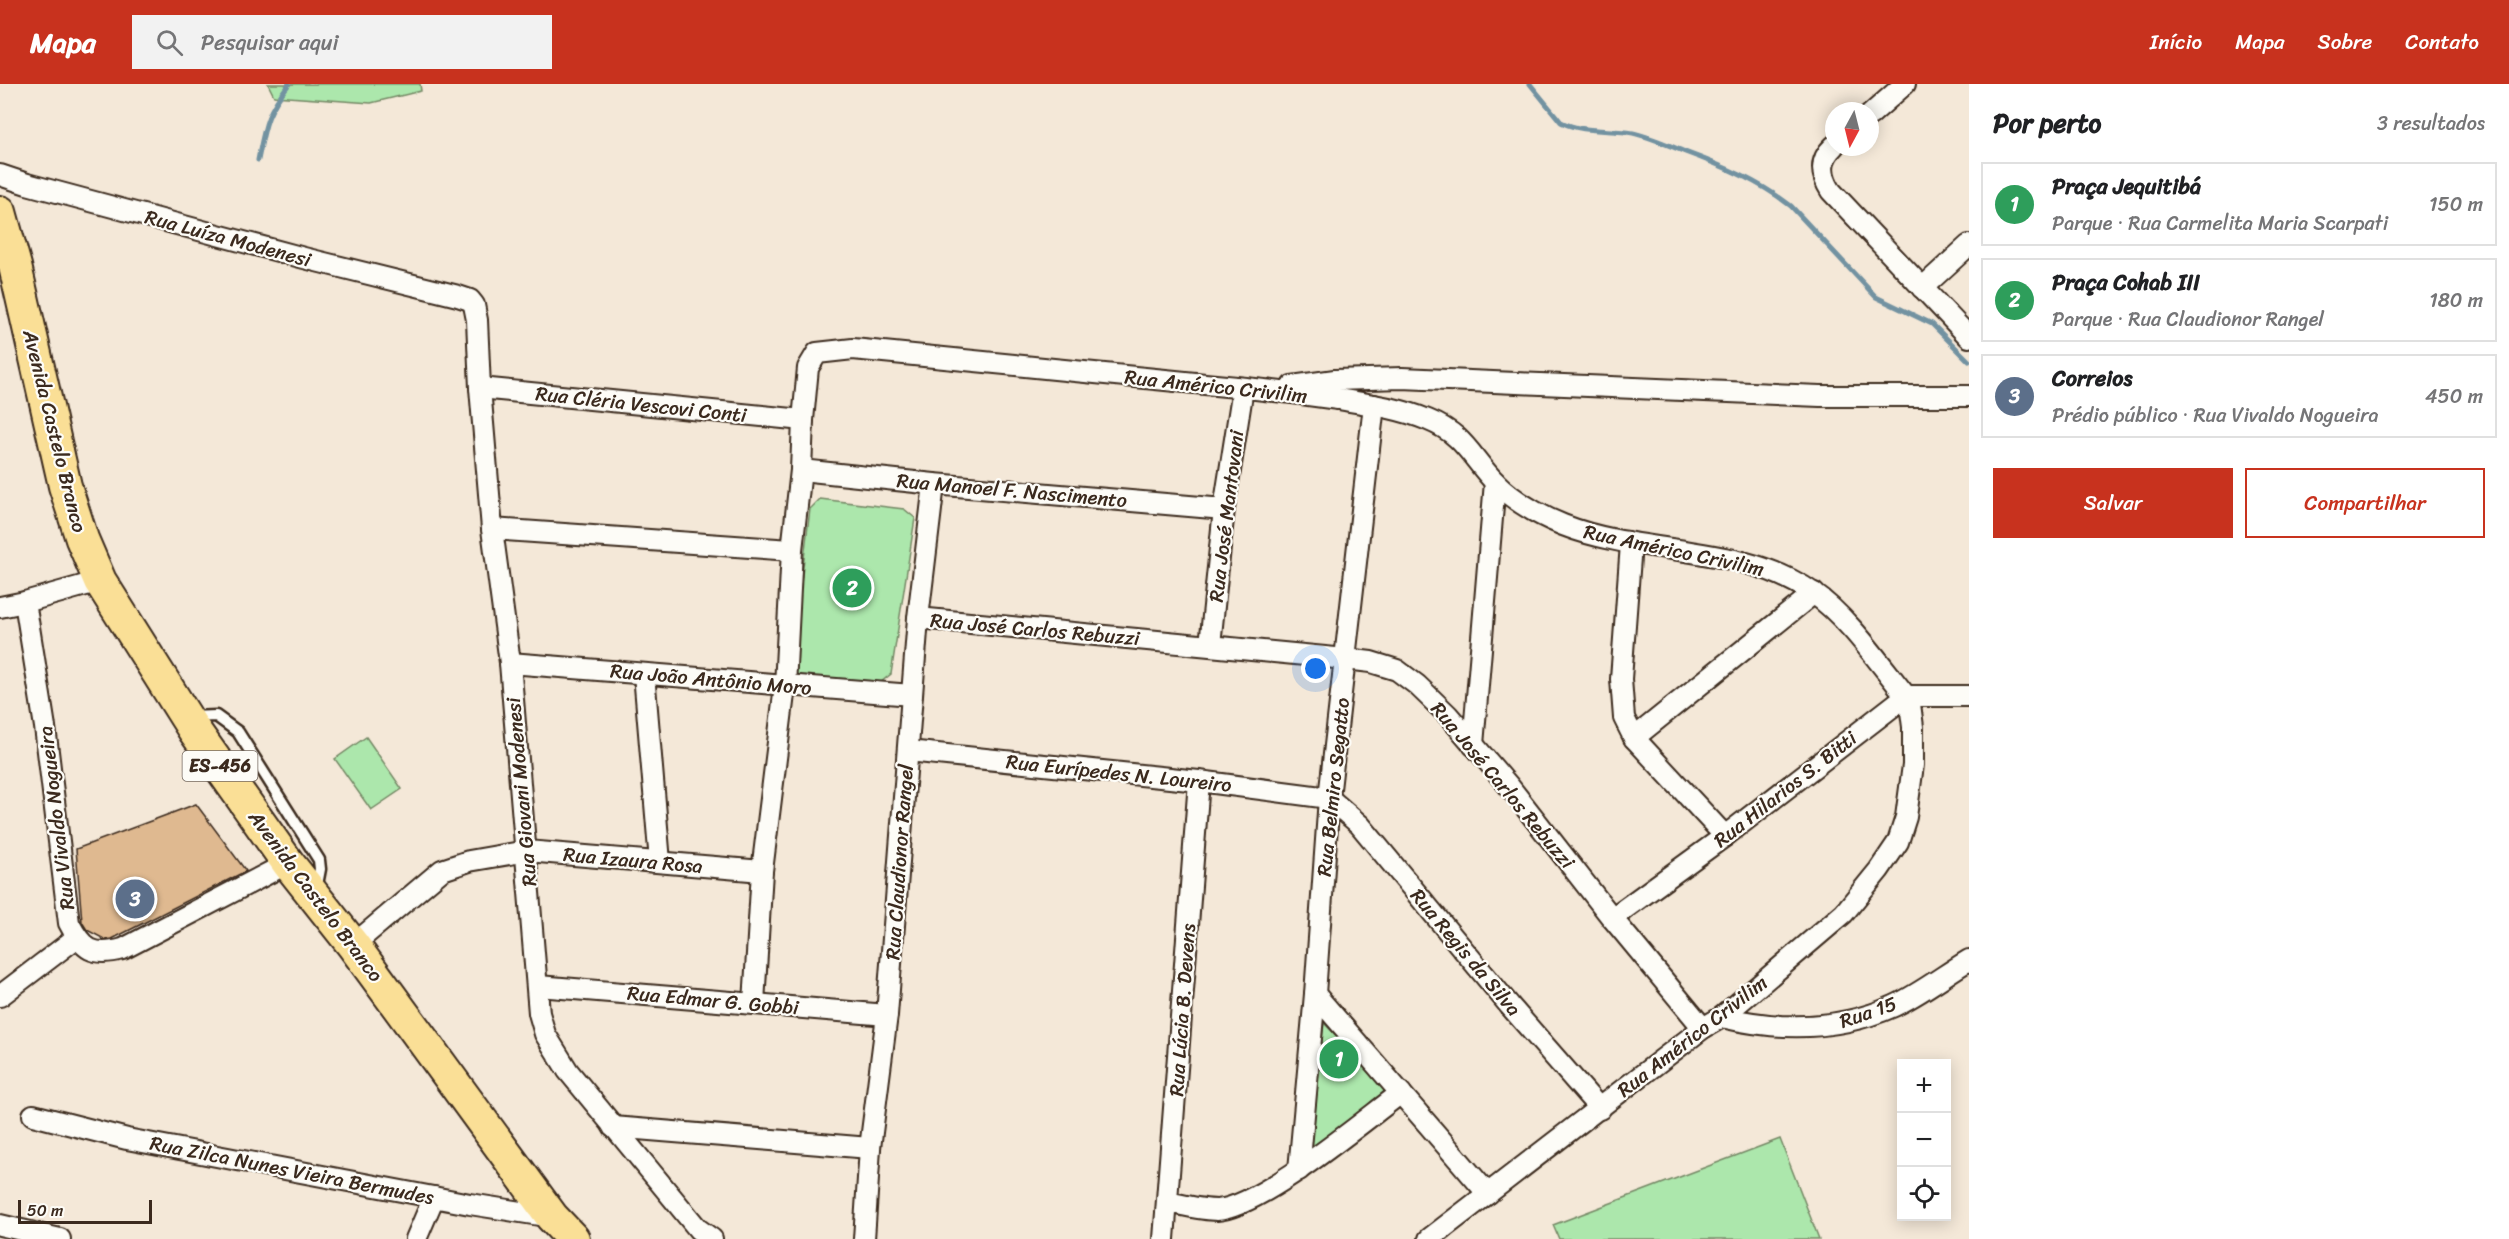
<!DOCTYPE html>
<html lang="pt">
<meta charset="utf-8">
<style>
:root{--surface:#fff;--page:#f2f2f2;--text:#202124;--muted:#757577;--line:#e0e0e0;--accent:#c8321e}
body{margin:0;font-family:Sriracha,sans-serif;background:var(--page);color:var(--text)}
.controls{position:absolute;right:18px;bottom:18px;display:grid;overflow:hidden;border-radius:0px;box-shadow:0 3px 15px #0003}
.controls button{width:54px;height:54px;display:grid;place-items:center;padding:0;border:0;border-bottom:2px solid var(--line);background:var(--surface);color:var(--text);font:30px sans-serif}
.compass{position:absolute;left:1825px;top:18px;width:54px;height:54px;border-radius:50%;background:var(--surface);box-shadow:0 3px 15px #0003;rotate:187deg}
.scale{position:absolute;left:18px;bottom:15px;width:134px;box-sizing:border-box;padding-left:6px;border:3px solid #3b2a1e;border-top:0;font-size:16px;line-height:21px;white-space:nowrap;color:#3b2a1e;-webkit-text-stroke:4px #fdfcf7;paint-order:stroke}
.you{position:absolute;left:1316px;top:585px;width:21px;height:21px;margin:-15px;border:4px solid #fff;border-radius:50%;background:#1a73e8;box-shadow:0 0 0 9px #1a73e833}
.badge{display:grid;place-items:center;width:39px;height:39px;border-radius:50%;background:var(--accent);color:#fff;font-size:20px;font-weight:700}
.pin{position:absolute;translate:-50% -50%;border:3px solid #fff;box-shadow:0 2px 6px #0006}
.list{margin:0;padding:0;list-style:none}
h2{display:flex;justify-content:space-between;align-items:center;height:78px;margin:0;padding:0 24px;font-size:26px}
h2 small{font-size:20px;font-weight:400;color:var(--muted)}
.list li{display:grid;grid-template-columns:39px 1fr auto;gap:18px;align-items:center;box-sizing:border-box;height:84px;margin:0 12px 12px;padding:0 12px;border:2px solid var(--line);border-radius:0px}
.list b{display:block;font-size:22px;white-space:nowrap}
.list p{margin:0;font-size:20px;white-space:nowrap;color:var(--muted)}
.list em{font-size:20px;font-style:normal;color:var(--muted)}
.actions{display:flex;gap:12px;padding:18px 24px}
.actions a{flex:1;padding:14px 0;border:2px solid var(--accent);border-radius:0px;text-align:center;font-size:21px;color:var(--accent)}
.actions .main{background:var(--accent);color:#fff}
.icon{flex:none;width:33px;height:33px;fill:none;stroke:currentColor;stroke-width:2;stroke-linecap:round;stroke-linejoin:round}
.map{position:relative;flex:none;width:1969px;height:1155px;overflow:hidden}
header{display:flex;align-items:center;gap:36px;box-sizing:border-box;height:84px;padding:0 30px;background:var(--accent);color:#fff}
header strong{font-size:28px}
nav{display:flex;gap:33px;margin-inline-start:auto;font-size:21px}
.search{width:420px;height:54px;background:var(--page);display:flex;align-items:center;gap:15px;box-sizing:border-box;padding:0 21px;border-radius:0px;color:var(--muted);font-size:22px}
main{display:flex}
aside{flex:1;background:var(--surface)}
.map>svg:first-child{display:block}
.green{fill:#ace7ac;stroke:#748865;stroke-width:1.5}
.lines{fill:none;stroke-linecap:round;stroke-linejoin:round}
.stream{stroke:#7292a1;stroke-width:5}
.building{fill:#dfb990;stroke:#3b2a1e;stroke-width:1.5}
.lane-casing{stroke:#3b2a1e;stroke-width:15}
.street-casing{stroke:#3b2a1e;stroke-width:24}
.primary-casing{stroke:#3b2a1e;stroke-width:36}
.lane{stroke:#fdfcf7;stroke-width:10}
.street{stroke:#fdfcf7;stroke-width:20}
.primary{stroke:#fadf96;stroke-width:32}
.labels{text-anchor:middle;stroke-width:4.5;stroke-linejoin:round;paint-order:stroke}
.shield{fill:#fdfcf7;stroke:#75695f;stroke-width:1.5}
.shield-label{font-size:18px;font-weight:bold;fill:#3b2a1e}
.street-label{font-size:20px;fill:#3b2a1e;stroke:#fdfcf7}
</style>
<header>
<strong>Mapa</strong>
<div class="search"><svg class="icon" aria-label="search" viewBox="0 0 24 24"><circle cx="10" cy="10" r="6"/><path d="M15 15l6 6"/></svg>Pesquisar aqui</div>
<nav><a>Início</a><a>Mapa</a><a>Sobre</a><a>Contato</a></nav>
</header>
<main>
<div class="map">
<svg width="1969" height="1155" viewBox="0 0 1969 1155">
<rect width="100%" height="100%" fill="#f4e8d8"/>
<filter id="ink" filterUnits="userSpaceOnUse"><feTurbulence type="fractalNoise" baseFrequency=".0167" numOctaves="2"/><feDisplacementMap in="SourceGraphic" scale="12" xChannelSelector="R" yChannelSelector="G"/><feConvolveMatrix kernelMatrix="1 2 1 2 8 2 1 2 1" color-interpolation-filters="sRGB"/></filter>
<g filter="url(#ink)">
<g class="green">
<path d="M 268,0 L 420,0 L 421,7 L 371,19 L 274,12 Z"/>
<path d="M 820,415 L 904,425 L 915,434 L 891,590 L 876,602 L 797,596 L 792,574 L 810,425 Z"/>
<path d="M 366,653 L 402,705 L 371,726 L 335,675 Z"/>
<path d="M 1324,939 L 1392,1011 L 1309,1069 Z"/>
<path d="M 1780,1055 L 1819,1155 L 1559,1155 L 1553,1141 Z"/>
</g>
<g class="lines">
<g class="stream">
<path d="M 1530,0 L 1561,38 C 1583,49 1609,45 1633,49 C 1651,53 1668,61 1685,68 C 1723,82 1759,97 1791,122 L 1876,213 L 1932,240 L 1969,277"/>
<path d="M 258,76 C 265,41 266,29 289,0"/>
</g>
</g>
<path class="building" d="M 196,720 L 246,787 L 112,855 L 106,856 L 87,846 L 82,838 L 76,765 Z"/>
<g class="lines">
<defs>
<path id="lane" d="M 192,633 L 216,632 L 238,648 L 319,776 L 320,785 L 316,806"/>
<g id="street">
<path d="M 1870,31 L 1905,0"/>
<path d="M 1834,62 C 1819,76 1821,91 1831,107 L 1969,253"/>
<path d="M 0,91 L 27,100 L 304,174 L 458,212 L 470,216 L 474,221 L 477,236 L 480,304 L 492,445 L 510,579 L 539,929 L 545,950 L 568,987 L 698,1145 L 712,1155"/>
<path d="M 1922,204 L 1969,161"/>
<path d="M 1292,302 L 1335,296 L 1402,294 L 1820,312 L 1969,312"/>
<path d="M 480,304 L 803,336"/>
<path d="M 801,386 L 934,400 L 1224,425"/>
<path d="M 492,445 L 792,466"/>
<path d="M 1631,460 L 1621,595 L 1624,634 L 1634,654 L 1725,752"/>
<path d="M 25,518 L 45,643 L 69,839 C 83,866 93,873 123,865 L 288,779"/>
<path d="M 0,523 L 25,518 L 100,497"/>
<path d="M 918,534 L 1346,575 L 1371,578 L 1397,586 L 1417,601 L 1448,631 L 1508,701 L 1612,834 L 1703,944"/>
<path d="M 1210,561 L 1224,425 L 1243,304"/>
<path d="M 510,579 L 912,611"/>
<path d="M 644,590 L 660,778"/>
<path d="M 1634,654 L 1814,509"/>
<path d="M 1473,661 L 1495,398"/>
<path d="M 908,667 L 1199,697 L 1329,714 L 1360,741 L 1510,922 L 1600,1025"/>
<path d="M 1612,834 L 1725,752 L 1906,612 L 1969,612"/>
<path d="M 353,861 L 442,786 L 469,777 L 527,767 L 762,787"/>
<path d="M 538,902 L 887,931"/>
<path d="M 1315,910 L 1488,1110"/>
<path d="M 0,912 L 76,854"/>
<path d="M 754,919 L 762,787 L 785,602 L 792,466 L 801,386 L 803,336 L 808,284 L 817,269 L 853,265 C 971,277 1088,288 1205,300 C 1250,304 1294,309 1338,315 C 1368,320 1399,324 1428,336 C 1465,351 1470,372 1495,398 C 1514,417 1538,431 1563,441 C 1644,473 1740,458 1813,509 C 1848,533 1879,579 1906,612 L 1910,620 L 1913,643 L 1913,681 L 1906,733 L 1898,758 L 1879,786 L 1844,829 L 1722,933 L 1703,944 L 1429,1155"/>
<path d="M 1722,933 C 1780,947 1838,947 1894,922 C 1920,910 1944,891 1969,876"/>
<path d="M 33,1031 L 127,1055 L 470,1120 L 552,1133"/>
<path d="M 613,1043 L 870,1064"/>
<path d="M 1299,1086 L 1315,910 L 1329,714 L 1374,321"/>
<path d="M 1167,1118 C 1183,1121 1201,1126 1217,1126 C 1261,1123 1363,1037 1401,1009"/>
<path d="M 0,1141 L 60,1155"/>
<path d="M 416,1155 L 434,1113"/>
<path d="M 864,1155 L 870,1064 L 887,931 L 918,534 L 934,400"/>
<path d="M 1164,1155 L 1199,697"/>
</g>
<path id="primary" d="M 0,128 L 15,182 L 65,402 L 82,455 L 100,497 L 194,646 L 288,779 L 353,861 L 552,1133 L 573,1155"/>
</defs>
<use href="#lane" class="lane-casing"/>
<use href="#street" class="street-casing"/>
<use href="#primary" class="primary-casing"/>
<use href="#lane" class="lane"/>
<use href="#street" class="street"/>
<use href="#primary" class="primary"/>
</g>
</g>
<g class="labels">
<rect class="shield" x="182.5" y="667" width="75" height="30" rx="4.5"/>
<g class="shield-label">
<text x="220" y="688">ES-456</text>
</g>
<g class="street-label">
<text transform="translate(228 154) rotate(15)" y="7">Rua Luíza Modenesi</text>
<text transform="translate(1216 302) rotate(6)" y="7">Rua Américo Crivilim</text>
<text transform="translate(641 320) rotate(6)" y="7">Rua Cléria Vescovi Conti</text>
<text transform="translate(55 347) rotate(76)" y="7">Avenida Castelo Branco</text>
<text transform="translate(1012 406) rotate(5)" y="7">Rua Manoel F. Nascimento</text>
<text transform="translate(1226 432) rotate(-83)" y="7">Rua José Mantovani</text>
<text transform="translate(1674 466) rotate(12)" y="7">Rua Américo Crivilim</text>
<text transform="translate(1035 545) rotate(5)" y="7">Rua José Carlos Rebuzzi</text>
<text transform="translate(711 595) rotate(5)" y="7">Rua João Antônio Moro</text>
<text transform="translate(1119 689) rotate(6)" y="7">Rua Eurípedes N. Loureiro</text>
<text transform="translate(1503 701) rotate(50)" y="7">Rua José Carlos Rebuzzi</text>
<text transform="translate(1333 703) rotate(-84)" y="7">Rua Belmiro Segatto</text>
<text transform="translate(1785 705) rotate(-38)" y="7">Rua Hilarios S. Bitti</text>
<text transform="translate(521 708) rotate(-95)" y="7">Rua Giovani Modenesi</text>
<text transform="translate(56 734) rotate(-97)" y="7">Rua Vivaldo Nogueira</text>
<text transform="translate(633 776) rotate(5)" y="7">Rua Izaura Rosa</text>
<text transform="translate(899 778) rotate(-86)" y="7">Rua Claudionor Rangel</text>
<text transform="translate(316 812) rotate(53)" y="7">Avenida Castelo Branco</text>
<text transform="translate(1466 868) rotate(50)" y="7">Rua Regis da Silva</text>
<text transform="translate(713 916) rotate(5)" y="7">Rua Edmar G. Gobbi</text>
<text transform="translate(1182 926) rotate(-86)" y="7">Rua Lúcia B. Devens</text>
<text transform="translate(1868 928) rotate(-19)" y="7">Rua 15</text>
<text transform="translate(1692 952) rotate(-38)" y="7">Rua Américo Crivilim</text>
<text transform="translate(292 1086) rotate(11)" y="7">Rua Zilca Nunes Vieira Bermudes</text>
</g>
</g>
</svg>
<div class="controls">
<button>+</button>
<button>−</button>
<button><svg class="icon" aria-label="locate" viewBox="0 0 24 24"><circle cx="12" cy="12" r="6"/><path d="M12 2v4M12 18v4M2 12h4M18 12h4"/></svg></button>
</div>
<svg class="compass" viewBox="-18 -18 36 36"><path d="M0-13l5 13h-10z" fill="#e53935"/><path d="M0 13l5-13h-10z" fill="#757577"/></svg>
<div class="scale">50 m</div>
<div class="you"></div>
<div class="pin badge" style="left:1339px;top:975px;background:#2e9e5b">1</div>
<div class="pin badge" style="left:852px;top:504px;background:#2e9e5b">2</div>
<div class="pin badge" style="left:135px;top:815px;background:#5c6f8a">3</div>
</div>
<aside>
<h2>Por perto<small>3 resultados</small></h2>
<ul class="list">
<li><span class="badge" style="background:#2e9e5b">1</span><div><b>Praça Jequitibá</b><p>Parque · Rua Carmelita Maria Scarpati</p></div><em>150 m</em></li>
<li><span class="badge" style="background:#2e9e5b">2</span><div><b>Praça Cohab III</b><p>Parque · Rua Claudionor Rangel</p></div><em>180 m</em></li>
<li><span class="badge" style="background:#5c6f8a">3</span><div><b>Correios</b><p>Prédio público · Rua Vivaldo Nogueira</p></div><em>450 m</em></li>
</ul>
<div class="actions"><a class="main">Salvar</a><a>Compartilhar</a></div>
</aside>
</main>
